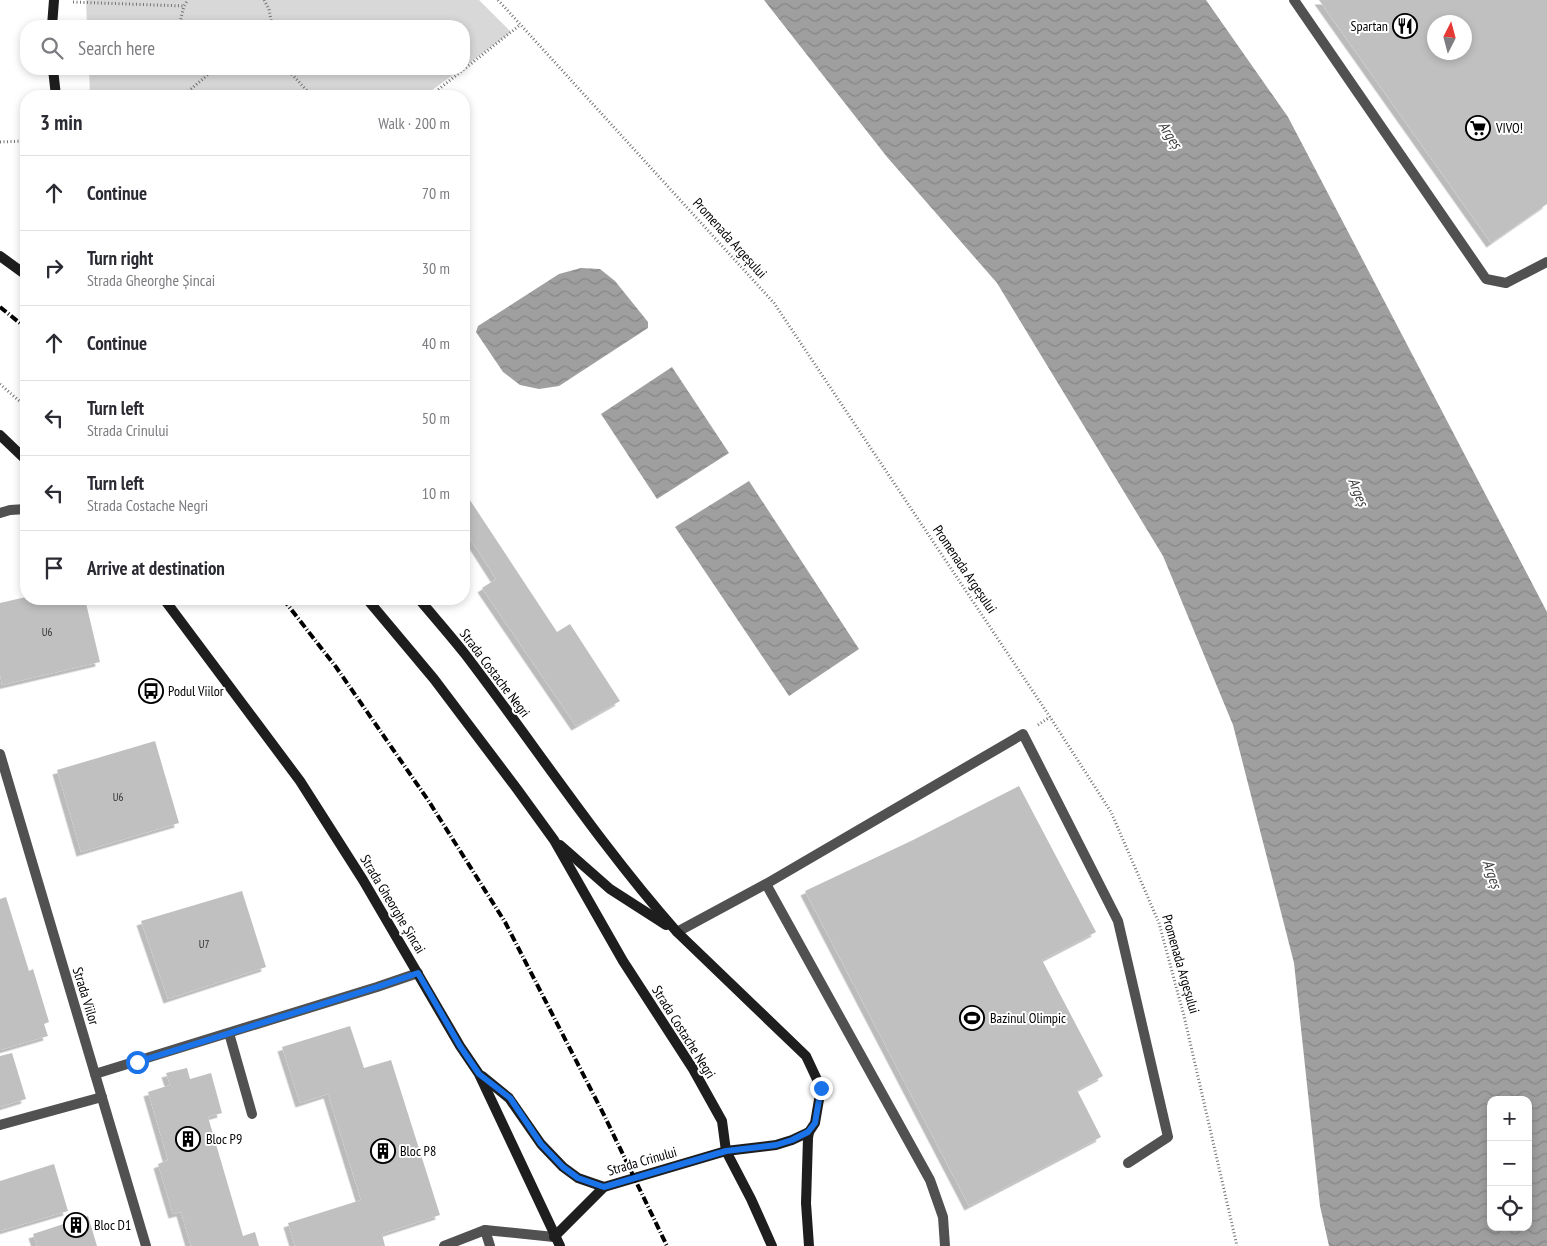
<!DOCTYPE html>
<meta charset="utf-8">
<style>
:root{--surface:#fff;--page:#f7f7f7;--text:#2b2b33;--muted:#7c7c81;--line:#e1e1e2}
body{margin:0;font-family:"PT Sans Narrow",sans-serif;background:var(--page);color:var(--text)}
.controls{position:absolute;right:15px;bottom:15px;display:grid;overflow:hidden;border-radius:10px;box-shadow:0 2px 8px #0003}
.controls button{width:45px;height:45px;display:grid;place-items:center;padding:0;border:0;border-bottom:1px solid var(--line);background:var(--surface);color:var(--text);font:25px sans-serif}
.compass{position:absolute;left:1427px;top:15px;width:45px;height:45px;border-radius:50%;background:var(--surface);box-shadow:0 2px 8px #0003;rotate:6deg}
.stop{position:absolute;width:15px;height:15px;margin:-11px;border:4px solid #1a73e8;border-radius:50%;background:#fff}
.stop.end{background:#1a73e8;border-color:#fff;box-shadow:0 1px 5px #0008}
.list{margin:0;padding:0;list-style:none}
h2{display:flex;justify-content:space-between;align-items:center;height:65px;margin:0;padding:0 20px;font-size:21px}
h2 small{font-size:16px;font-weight:400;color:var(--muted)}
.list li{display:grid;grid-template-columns:32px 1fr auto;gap:15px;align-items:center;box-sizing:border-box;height:75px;padding:0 20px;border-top:1px solid var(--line)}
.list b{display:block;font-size:19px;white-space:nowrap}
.list p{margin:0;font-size:16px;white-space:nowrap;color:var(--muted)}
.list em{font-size:16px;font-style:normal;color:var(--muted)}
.icon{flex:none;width:28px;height:28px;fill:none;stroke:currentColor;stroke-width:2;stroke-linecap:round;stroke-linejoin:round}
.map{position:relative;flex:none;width:1547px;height:1246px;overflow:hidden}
.search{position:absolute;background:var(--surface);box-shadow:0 2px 8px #0003;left:20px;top:20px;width:450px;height:55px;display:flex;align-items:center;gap:12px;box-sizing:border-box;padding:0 18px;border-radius:20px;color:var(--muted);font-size:19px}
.panel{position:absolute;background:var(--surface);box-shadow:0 2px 8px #0003;left:20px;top:90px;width:450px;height:515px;border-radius:20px}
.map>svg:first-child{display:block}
.green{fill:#d8d8d8}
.water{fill:url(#water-waves);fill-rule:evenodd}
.building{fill:#c0c0c0;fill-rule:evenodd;filter:url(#shadow)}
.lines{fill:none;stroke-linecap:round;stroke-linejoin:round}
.path{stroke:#737373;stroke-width:3;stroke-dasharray:1 2.5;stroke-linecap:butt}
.service{stroke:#515151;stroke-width:10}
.minor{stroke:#515151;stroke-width:10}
.secondary{stroke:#1e1e1e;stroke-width:10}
.rail{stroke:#000;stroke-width:4;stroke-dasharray:8 2.5 1 2.5;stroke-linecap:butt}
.route{stroke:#1a73e8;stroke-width:6}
.labels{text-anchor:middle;stroke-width:4;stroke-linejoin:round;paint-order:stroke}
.number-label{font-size:11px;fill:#303030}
.poi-label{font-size:14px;fill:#000;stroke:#fff;text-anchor:start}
.street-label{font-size:14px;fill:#000;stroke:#fff}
.water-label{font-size:15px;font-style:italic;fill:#404040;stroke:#fff}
</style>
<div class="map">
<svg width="1547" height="1246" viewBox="0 0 1547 1246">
<defs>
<pattern id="water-waves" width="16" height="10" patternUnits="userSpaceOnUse" patternTransform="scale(1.25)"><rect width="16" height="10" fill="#9f9f9f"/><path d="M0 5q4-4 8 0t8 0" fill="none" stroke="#878787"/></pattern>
<filter id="shadow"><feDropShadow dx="-4.5" dy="4.5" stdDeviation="0" flood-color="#0004"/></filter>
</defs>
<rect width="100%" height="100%" fill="#fff"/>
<g class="green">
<path d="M 86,0 L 479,0 L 511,32 L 464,67 L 464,26 L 87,26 Z"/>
<path d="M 89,69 L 461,69 L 424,96 L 90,96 Z"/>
</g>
<g class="water">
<path d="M 764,0 L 1206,0 L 1288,117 L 1547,612 L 1547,1246 L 1329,1246 L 1320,1206 L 1294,963 L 1233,725 L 1163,556 L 997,283 L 887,157 ZM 1491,1100 L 1528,1100 L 1528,1227 L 1491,1227 Z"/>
<path d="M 581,268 L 600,269 L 615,281 L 648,322 L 648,328 L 559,386 L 539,389 L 520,385 L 503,372 L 476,332 L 478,326 L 559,274 Z"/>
<path d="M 672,367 L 729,453 L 657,499 L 601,414 Z"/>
<path d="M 749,481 L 859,649 L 789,696 L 675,527 Z"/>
</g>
<g class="building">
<path d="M 1319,0 L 1547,0 L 1547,204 L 1491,243 ZM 1434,22 L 1464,22 L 1464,52 L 1434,52 Z"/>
<path d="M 464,491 L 557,632 L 570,624 L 620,701 L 576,726 L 482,588 L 496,579 L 464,529 Z"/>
<path d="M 26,597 L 26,599 L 85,599 L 100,662 L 2,685 L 0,674 L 0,603 Z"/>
<path d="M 155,741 L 179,823 L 81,852 L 57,770 Z"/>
<path d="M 1019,786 L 1096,932 L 1042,960 L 1103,1076 L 1077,1090 L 1101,1137 L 969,1206 L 805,891 L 913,840 Z"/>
<path d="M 242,891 L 266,967 L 168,999 L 141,921 Z"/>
<path d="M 6,897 L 29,971 L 33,969 L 49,1022 L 44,1024 L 48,1036 L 0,1050 L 0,899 Z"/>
<path d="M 350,1026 L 364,1068 L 391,1060 L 440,1215 L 382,1234 L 385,1246 L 295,1246 L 288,1223 L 361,1200 L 328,1094 L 300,1103 L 282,1047 Z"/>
<path d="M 12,1053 L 26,1099 L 0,1107 L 0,1056 Z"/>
<path d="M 187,1068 L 190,1079 L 211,1073 L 222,1113 L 208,1117 L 243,1236 L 255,1232 L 259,1246 L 191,1246 L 181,1212 L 173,1214 L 158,1164 L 168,1160 L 148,1092 L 170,1085 L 166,1073 Z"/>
<path d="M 54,1164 L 68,1211 L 0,1231 L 0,1181 Z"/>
<path d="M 88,1216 L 97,1246 L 37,1246 L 33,1234 Z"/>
</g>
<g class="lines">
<g class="path">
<path d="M 264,0 L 269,9 L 272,26"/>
<path d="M 498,0 L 774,303 L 1050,717 L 1111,812 L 1159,923 L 1184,1016 L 1237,1246"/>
<path d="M 73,2 L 184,6"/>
<path d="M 179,26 L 184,6 L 188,0"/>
<path d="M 205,69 C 219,76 233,74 247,69"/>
<path d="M 287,69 L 312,96"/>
<path d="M 179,96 L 185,94 L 211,72"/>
<path d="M 430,96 L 520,25"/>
<path d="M 0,142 L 26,141"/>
<path d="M 0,384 L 26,407"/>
<path d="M 1038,725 L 1050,717"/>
</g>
<g class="service">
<path d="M 1294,0 L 1486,279 L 1506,283 L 1547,262"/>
<path d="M 766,884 L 930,1180 L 943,1217 L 945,1246"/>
<path d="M 677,932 L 766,884 L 1023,734 L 1118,921 L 1168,1137 L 1128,1163"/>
<path d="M 229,1033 L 252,1114"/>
<path d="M 95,1074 L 377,987 L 418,973"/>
<path d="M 0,1125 L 102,1097"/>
<path d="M 485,1230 L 490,1246"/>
</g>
<g class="minor">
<path d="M 0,513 L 10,510 L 26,509"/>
<path d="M 0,754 L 146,1246"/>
<path d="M 444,1246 L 485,1230 L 554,1237"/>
</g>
<g class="secondary">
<path d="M 52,26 L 54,0"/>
<path d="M 53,69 L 56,96"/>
<path d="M 0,256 L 26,275"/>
<path d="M 0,435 L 26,460"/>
<path d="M 164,599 L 300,781 L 363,880 L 460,1046 L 479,1074 L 560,1246"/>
<path d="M 367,599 L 434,679 L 517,789 L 554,840 L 623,961 L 693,1069 L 722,1121 L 726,1151 L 751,1199 L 772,1246"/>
<path d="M 419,599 C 434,617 450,635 465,654 C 536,747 600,845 677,932 L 806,1056 L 821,1088 L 815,1123 L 809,1132 L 808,1138 L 806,1203 L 809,1246"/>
<path d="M 560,845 L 610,889 L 666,925"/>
<path d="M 482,1076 L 509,1098 L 541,1144 L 563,1167 L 578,1178 L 604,1187"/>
<path d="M 554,1237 L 604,1187 L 726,1151 L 776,1145 L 792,1140 L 809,1132"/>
</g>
<g class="rail">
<path d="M 0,307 L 26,328"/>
<path d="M 283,599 L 336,667 L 428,800 L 505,922 L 604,1115 L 667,1246"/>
</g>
</g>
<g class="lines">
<path class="route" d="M 137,1062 L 377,987 L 418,973 L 460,1046 L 479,1074 L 510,1098 L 541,1144 L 563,1167 L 578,1178 L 604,1187 L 726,1151 L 776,1145 L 792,1140 L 808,1132 L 815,1123 L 821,1088"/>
</g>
<defs>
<symbol id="restaurant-ring" viewBox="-11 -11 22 22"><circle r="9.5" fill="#fff" stroke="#000" stroke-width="1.5"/><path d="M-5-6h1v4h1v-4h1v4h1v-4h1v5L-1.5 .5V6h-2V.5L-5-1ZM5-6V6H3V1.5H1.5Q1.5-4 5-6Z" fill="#000"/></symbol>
<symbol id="supermarket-ring" viewBox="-11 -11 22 22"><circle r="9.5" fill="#fff" stroke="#000" stroke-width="1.5"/><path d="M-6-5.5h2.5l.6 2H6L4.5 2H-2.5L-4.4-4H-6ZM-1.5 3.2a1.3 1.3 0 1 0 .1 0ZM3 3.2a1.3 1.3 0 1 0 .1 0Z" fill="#000"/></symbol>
<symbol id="bus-ring" viewBox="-11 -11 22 22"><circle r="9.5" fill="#fff" stroke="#000" stroke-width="1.5"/><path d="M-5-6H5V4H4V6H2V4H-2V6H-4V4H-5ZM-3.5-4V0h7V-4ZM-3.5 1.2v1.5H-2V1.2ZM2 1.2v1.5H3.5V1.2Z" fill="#000"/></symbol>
<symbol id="stadium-ring" viewBox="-11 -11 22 22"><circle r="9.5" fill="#fff" stroke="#000" stroke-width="1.5"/><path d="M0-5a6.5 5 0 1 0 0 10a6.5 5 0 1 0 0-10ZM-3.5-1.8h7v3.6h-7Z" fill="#000"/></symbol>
<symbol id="building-ring" viewBox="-11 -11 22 22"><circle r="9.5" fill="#fff" stroke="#000" stroke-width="1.5"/><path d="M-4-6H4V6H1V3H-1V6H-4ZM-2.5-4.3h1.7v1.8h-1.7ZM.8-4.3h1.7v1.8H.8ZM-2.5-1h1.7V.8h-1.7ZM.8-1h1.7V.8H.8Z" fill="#000"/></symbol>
</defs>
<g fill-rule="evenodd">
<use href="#restaurant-ring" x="1391" y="12" width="28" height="28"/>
<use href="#supermarket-ring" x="1464" y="114" width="28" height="28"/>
<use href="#bus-ring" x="137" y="677" width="28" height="28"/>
<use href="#stadium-ring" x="958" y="1004" width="28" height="28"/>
<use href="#building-ring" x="174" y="1125" width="28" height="28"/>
<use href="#building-ring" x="369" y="1137" width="28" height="28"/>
<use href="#building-ring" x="62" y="1211" width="28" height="28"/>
</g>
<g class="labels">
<g class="number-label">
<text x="47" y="636">U6</text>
<text x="118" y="801">U6</text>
<text x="204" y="948">U7</text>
</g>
<g class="poi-label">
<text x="1388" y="31" text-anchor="end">Spartan</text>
<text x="1496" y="133">VIVO!</text>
<text x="168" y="696">Podul Viilor</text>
<text x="990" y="1023">Bazinul Olimpic</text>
<text x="206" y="1144">Bloc P9</text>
<text x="400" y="1156">Bloc P8</text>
<text x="94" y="1230">Bloc D1</text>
</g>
<g class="street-label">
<text transform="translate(730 238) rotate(48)" y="5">Promenada Argeșului</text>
<text transform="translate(965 569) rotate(56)" y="5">Promenada Argeșului</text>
<text transform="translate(495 673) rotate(53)" y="5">Strada Costache Negri</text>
<text transform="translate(393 904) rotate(59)" y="5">Strada Gheorghe Șincai</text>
<text transform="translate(1181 964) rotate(74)" y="5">Promenada Argeșului</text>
<text transform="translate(86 996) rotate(73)" y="5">Strada Viilor</text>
<text transform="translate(684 1032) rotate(58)" y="5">Strada Costache Negri</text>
<text transform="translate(642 1161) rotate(-16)" y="5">Strada Crinului</text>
</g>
<g class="water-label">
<text transform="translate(1170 135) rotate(57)" y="5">Argeș</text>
<text transform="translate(1358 492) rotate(68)" y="5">Argeș</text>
<text transform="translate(1492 874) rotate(71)" y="5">Argeș</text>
</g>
</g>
</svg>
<div class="controls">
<button>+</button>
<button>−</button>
<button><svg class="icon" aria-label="locate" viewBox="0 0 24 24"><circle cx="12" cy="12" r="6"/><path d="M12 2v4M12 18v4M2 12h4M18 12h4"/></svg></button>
</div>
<svg class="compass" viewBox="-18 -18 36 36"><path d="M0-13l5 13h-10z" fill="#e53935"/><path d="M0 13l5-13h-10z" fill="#7c7c81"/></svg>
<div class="stop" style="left:137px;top:1062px"></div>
<div class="stop end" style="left:821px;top:1088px"></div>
<div class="search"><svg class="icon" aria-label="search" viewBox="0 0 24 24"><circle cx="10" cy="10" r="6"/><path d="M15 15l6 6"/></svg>Search here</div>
<section class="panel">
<h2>3 min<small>Walk · 200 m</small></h2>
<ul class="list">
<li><svg class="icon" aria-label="ahead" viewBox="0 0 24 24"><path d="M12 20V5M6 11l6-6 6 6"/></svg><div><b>Continue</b></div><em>70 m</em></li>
<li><svg class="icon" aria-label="right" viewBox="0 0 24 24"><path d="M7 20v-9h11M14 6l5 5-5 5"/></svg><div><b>Turn right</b><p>Strada Gheorghe Șincai</p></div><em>30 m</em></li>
<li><svg class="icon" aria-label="ahead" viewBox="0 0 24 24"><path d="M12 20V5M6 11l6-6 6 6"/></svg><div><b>Continue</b></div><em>40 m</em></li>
<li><svg class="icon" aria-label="left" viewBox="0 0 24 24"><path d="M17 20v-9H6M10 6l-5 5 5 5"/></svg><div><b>Turn left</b><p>Strada Crinului</p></div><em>50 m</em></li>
<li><svg class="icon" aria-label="left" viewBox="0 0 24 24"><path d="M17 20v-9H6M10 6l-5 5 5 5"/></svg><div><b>Turn left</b><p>Strada Costache Negri</p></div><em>10 m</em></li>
<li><svg class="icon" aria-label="arrive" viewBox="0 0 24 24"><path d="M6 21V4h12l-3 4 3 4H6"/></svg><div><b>Arrive at destination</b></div></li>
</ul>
</section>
</div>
